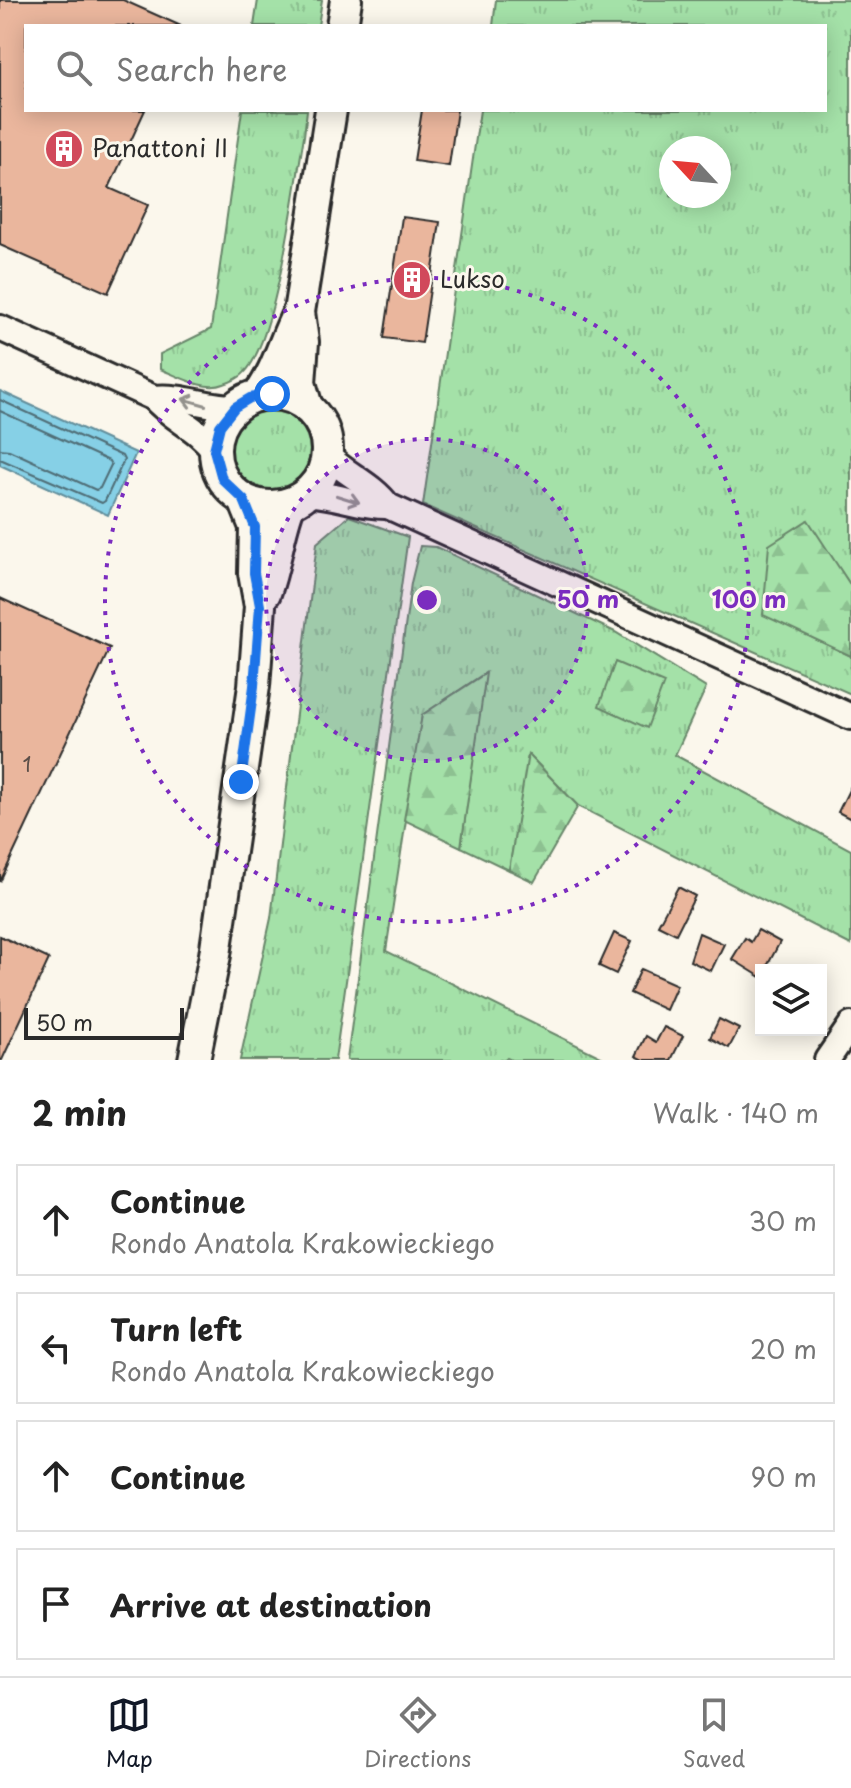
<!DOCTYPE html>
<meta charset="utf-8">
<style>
:root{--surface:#fff;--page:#f2f2f2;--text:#222;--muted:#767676;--line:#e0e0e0;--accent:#111827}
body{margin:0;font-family:"Playpen Sans",sans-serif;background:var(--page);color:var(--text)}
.controls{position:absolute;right:24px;bottom:24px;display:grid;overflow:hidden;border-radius:0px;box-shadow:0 4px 20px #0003}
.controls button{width:72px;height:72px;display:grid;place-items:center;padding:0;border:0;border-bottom:2px solid var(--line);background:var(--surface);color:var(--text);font:40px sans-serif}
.compass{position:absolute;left:659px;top:136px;width:72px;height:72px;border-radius:50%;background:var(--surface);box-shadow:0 4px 20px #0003;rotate:296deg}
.scale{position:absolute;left:24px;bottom:20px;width:160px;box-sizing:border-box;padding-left:8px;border:4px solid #2b2b2b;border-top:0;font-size:22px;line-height:28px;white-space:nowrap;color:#2b2b2b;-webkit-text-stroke:6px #fbf7ec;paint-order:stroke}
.stop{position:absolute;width:24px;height:24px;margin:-18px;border:6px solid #1a73e8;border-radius:50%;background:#fff}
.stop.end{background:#1a73e8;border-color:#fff;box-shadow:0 2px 8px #0008}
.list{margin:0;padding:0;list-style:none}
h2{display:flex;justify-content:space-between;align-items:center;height:104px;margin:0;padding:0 32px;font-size:34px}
h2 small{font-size:26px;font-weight:400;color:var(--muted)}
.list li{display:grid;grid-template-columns:52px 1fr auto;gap:24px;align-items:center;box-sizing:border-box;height:112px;margin:0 16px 16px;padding:0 16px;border:2px solid var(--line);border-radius:0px}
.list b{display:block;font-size:30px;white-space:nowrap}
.list p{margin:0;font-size:26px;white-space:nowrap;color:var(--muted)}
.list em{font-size:26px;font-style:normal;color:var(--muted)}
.icon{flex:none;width:44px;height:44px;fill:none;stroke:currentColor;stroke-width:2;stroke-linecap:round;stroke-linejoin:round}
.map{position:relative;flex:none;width:851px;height:1060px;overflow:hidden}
.search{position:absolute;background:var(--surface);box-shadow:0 4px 20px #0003;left:24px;right:24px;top:24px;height:88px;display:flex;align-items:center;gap:20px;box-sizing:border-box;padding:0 28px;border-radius:0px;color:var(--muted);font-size:30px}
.sheet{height:616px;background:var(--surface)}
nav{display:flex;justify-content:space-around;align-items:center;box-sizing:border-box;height:112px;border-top:2px solid var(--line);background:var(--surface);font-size:22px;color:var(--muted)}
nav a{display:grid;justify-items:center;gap:4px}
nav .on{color:var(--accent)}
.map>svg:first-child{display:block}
.grass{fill:url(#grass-tufts);stroke:#68866a;stroke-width:2;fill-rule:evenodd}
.forest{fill:url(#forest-firs);stroke:#68866a;stroke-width:2}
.water{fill:#86d0e6;stroke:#628e9b;stroke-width:2}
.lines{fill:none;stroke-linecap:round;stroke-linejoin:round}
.shore{stroke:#4f6d76;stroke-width:2}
.building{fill:#eab69d;stroke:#2b2b2b;stroke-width:2}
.minor-casing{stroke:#2b2b2b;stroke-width:30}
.major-casing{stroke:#2b2b2b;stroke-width:36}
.minor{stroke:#fbf7ec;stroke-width:24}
.major{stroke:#fbf7ec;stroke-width:30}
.oneway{stroke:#93918c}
.route{stroke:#1a73e8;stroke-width:10}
.ring{fill:none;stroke:#7b2cbf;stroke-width:4;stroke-dasharray:4 8}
.labels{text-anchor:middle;stroke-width:6;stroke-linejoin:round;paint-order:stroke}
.number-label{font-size:20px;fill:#5b4e48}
.poi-label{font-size:24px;fill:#2b2b2b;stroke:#fbf7ec;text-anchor:start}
.centre{fill:#7b2cbf;stroke:#fbf7ec;stroke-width:4}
.ring-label{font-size:24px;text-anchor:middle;font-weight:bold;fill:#7b2cbf;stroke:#fbf7ec;stroke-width:6;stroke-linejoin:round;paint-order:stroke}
</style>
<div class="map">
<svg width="851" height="1060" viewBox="0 0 851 1060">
<defs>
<pattern id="grass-tufts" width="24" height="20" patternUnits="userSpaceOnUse" patternTransform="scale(2)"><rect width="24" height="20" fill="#a4e1a8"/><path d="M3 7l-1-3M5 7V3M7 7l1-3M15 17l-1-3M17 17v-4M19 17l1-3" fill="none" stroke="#8dc191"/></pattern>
<pattern id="forest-firs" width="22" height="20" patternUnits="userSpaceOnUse" patternTransform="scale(2)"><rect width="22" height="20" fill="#a4e1a8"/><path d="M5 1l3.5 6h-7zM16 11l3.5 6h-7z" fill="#8dc191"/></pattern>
</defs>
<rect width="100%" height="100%" fill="#fbf7ec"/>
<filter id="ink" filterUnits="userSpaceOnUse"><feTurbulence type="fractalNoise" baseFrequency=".0125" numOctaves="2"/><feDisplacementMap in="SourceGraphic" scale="16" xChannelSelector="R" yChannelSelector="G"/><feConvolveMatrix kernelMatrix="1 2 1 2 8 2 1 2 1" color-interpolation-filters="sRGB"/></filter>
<g filter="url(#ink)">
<g class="grass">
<path d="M 258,0 L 322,0 L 318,26 L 254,26 Z"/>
<path d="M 496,0 L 851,0 L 851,586 L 807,521 L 763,614 L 851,656 L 851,694 L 423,505 L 480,110 L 825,110 L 825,26 L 493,26 ZM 671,148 L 719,148 L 719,196 L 671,196 Z"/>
<path d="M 242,110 L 307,110 L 304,136 C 295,187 277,338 245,372 C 241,377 231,382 224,384 C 205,392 178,376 160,369 L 160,354 L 211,329 Z"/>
<circle cx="270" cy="451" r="40"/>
<path d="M 349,516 L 408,537 L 335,1060 L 240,1060 L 271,918 L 317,543 Z"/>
<path d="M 420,546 L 436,547 L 615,632 L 706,688 L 675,755 L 851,850 L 851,945 L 578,806 L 529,755 L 509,870 L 461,847 L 485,673 L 422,715 L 386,951 L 607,1060 L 511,1060 L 507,1058 L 505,1060 L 347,1060 L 411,583 Z"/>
</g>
<g class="forest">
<path d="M 808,520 L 851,586 L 851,656 L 763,615 L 769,545 Z"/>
<path d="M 615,662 L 664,683 L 647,728 L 599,706 Z"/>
<path d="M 486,673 L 461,847 L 404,820 L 422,715 Z"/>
<path d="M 528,754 L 578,806 L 534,882 L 509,870 Z"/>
</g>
<path class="water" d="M 0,391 L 136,453 L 108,515 L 0,465 Z"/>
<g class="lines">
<g class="shore">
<path d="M 0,400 L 122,456 L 124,460 L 105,501 L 102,503 L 0,459"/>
<path d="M 0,411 L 109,461 L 111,465 L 100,488 L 96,490 L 9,450 L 0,449"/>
</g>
</g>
<g class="building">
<path d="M 0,0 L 123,0 L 181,26 L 26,26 L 26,110 L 145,110 L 109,188 L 148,205 L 108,293 L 0,245 Z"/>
<path d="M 422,110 L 457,110 L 449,166 L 414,161 Z"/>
<path d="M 402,217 L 440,222 L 422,343 L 384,338 Z"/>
<path d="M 0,598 L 110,648 L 0,882 Z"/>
<path d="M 851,786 L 851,819 L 838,812 Z"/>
<path d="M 678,887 L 695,896 L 676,934 L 658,925 Z"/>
<path d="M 758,930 L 780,942 L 765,970 L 761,970 L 761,977 L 732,959 L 745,938 L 751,942 Z"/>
<path d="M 614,933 L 632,941 L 616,974 L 599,966 Z"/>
<path d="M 699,933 L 724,944 L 711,971 L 690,961 Z"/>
<path d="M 0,936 L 49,959 L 2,1060 L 0,1060 Z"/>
<path d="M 641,969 L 677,985 L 666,1010 L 630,993 Z"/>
<path d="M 719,1019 L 739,1029 L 729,1048 L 710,1038 Z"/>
<path d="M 664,1027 L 683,1036 L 671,1060 L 644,1060 L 636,1056 L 646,1036 L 656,1042 Z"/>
</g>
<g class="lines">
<defs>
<g id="minor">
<path d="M 0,328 L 154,398 C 172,419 197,427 214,450"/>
<path d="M 154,398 C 182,395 207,407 235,407"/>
<path d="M 327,455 C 346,475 372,484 388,506"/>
<path d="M 306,494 C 335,493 360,507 388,506 L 851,717"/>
<path d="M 827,1060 L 851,1025"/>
</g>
<g id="major">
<path d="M 342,26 L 346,0"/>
<circle cx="271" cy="450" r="56"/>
<path d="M 259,395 C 277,370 284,341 298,313"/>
<path d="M 307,407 L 300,383 L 303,342 L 299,312 L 331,110"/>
<path d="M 265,593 C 276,564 278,533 290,503"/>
<path d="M 194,1060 L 215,955 L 254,686 L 260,606 L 254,573 L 255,527 L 244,500"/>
</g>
</defs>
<use href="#minor" class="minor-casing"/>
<use href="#major" class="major-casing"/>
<use href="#minor" class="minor"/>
<use href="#major" class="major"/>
</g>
<defs><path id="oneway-shaft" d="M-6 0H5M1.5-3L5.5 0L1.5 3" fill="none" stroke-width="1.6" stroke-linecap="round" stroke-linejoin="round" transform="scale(2)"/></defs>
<g class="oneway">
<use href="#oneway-shaft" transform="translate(194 402) rotate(-164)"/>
<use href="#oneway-shaft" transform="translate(348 499) rotate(17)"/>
</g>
</g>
<g class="lines" filter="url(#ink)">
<path class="route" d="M 241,782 L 254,686 L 260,606 L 254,573 L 255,527 L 244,500 L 222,479 L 214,450 L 220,426 L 235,407 L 250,398 L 272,394"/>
</g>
<circle cx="427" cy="600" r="161" fill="#7b2cbf" fill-opacity=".12"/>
<g class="ring">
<circle cx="427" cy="600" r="161"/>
<circle cx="427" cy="600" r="322"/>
</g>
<defs>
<symbol id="building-disc" viewBox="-11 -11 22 22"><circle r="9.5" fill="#d1495b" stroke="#fbf7ec"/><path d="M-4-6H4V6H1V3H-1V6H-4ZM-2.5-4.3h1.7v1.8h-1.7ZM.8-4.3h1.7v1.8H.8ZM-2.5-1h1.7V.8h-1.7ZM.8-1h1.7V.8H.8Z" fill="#fff"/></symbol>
</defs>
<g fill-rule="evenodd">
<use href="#building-disc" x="42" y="127" width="44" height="44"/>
<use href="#building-disc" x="390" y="258" width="44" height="44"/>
</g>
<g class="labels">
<g class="number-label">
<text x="27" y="772">1</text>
</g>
<g class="poi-label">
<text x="92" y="157">Panattoni II</text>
<text x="440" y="288">Lukso</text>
</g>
</g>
<circle cx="427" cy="600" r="12" class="centre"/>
<g class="ring-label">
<text x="588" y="608">50 m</text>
<text x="749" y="608">100 m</text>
</g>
</svg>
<div class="controls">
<button><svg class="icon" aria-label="layers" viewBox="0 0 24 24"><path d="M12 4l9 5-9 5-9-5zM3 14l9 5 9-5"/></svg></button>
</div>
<svg class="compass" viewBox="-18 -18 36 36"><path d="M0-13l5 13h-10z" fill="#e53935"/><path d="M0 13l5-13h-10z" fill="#767676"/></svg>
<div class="scale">50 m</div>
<div class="stop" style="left:272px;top:394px"></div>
<div class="stop end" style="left:241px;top:782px"></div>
<div class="search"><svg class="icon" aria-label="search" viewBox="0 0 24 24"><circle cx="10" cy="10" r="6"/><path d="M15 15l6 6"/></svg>Search here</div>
</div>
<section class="sheet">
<h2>2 min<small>Walk · 140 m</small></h2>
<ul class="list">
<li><svg class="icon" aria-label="ahead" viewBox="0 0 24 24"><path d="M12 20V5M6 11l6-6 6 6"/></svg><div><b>Continue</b><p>Rondo Anatola Krakowieckiego</p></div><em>30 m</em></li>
<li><svg class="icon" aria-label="left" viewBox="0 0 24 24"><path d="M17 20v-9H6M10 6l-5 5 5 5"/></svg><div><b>Turn left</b><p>Rondo Anatola Krakowieckiego</p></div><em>20 m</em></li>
<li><svg class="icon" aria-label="ahead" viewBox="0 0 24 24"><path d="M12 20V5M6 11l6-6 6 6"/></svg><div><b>Continue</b></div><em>90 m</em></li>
<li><svg class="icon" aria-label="arrive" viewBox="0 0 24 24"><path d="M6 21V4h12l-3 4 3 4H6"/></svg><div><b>Arrive at destination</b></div></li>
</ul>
</section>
<nav>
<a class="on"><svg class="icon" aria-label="map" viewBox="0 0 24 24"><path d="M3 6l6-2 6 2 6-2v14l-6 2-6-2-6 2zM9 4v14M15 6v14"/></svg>Map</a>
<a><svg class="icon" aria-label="directions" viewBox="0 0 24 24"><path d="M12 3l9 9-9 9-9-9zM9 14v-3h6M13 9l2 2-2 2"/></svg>Directions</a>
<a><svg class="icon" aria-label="saved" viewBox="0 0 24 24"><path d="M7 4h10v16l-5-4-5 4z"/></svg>Saved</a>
</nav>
